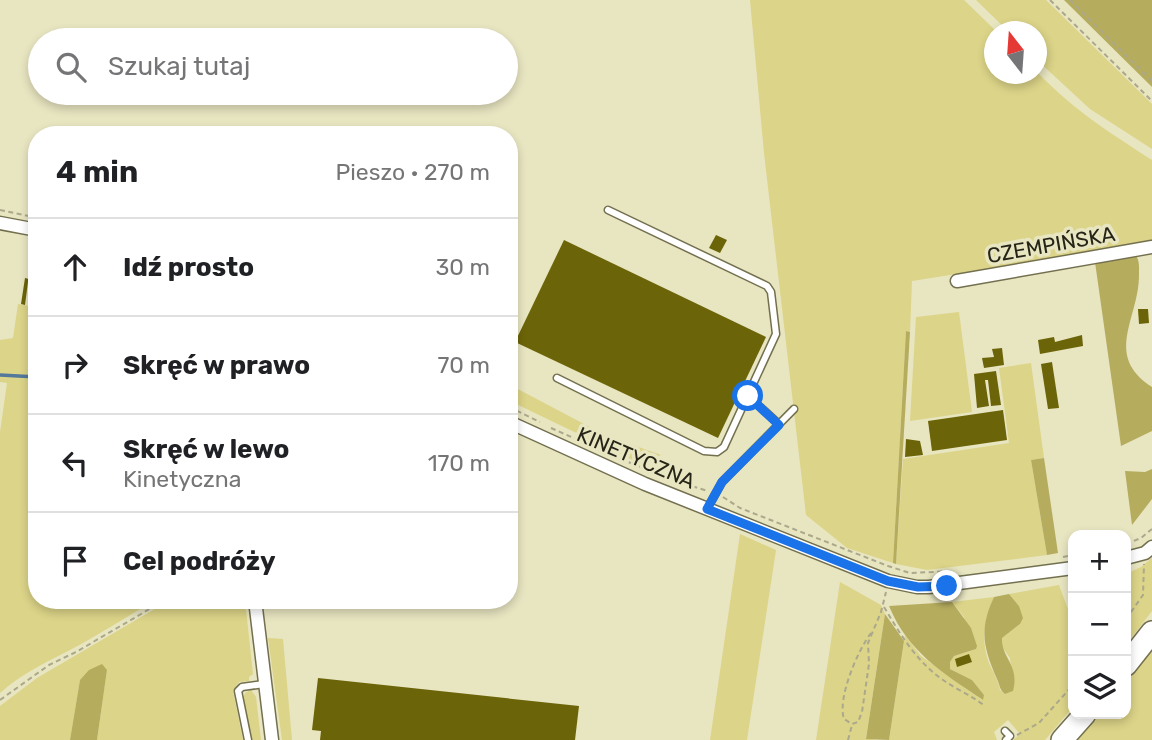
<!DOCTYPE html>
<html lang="pl">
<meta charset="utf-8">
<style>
:root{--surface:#fff;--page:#f6f6f6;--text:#202124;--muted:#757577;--line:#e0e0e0}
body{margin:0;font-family:Rubik,sans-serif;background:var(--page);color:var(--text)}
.controls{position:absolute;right:21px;bottom:21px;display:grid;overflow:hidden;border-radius:14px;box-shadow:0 4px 10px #0003}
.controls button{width:63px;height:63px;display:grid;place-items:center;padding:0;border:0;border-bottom:2px solid var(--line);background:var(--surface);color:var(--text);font:35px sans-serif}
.compass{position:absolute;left:984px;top:21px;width:63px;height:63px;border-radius:50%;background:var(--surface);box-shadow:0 4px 10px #0003;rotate:343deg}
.stop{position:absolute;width:21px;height:21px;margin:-16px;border:5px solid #1a73e8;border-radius:50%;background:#fff}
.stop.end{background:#1a73e8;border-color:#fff;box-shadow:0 2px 7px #0008}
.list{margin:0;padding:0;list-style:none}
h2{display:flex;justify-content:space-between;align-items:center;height:91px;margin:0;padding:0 28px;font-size:30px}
h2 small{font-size:23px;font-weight:400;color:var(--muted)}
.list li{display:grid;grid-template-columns:46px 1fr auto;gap:21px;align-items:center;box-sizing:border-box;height:98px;padding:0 28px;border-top:2px solid var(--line)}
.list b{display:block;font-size:26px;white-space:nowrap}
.list p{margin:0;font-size:23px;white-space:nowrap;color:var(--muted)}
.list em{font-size:23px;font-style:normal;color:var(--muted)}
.icon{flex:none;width:38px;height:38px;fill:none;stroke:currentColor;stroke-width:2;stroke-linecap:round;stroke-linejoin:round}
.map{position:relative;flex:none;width:1152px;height:740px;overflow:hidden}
.search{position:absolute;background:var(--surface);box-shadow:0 4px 10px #0003;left:28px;top:28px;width:490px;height:77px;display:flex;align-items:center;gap:18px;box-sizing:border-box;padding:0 24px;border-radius:38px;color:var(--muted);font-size:26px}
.panel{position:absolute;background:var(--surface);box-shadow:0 4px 10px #0003;left:28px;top:126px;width:490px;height:483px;border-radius:28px}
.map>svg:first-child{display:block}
.green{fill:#dcd488}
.forest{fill:#b5ac5e}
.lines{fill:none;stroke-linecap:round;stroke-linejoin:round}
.stream{stroke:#53789b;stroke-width:3.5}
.building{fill:#6c6408}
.lane-casing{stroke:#73704f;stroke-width:9}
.street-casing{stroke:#73704f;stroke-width:15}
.highway-casing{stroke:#73704f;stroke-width:24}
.path{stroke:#aba88c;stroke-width:2;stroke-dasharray:5 3.5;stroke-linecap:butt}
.lane{stroke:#fff;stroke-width:6}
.street{stroke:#fff;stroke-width:12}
.highway{stroke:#fff;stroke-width:21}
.route{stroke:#1a73e8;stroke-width:9}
.labels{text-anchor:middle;stroke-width:7;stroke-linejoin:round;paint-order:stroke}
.street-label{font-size:21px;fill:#262417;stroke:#e8e5c1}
</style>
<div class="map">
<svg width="1152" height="740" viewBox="0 0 1152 740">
<rect width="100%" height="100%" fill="#e8e5c1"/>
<g class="green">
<path d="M 750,0 L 964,0 L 996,31 L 995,74 L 1036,74 L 1037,72 C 1074,110 1107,131 1152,160 L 1152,243 L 912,281 L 910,332 L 906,331 L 893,563 L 847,548 L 806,515 L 764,153 Z"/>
<path d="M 976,0 L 1046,0 L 1152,104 L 1152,149 L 1090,109 L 1037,60 L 1036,32 L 1008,31 Z"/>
<path d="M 18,304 L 37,307 L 37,600 L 156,600 C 127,616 99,635 70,650 C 45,663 21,674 0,693 L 0,432 L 7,383 L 0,382 L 0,340 L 13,338 Z"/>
<path d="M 959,312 L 972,412 L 910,421 L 916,317 Z"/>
<path d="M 1031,363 L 1044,458 L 1031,460 L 1047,555 L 927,570 L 896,564 L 903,459 L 1009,443 L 999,368 Z"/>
<path d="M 512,386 L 605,435 L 661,455 L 639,463 L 514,403 Z"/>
<path d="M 740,534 L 776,550 L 747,740 L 710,740 Z"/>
<path d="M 1152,558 L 1152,611 L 1126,645 L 1126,606 L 1129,601 L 1126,596 L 1126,574 L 1141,567 Z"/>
<path d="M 840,582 L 881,605 L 885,614 L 866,738 L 876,740 L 816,740 Z"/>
<path d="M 1059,585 L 1073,623 L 1073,707 L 1045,740 L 1013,740 L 1020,734 L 1008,720 L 994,732 L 997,740 L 889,740 L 905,635 L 921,656 L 982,700 L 984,695 L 972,680 L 950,669 L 950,662 L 954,656 L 976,649 L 964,617 L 952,602 L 994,597 C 985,619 980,639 989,663 C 993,672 998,680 1000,690 L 1005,694 L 1013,691 L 1010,658 L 1002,647 L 1002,638 L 1020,624 L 1019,606 L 1009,594 Z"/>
<path d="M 170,600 L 245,600 L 253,674 L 249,677 L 249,681 L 239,682 L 233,691 L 243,740 L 97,740 L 107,670 L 80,680 L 70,740 L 0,740 L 0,706 L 37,678 Z"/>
<path d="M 268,638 L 283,639 L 292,740 L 282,740 Z"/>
<path d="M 1152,644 L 1152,740 L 1071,740 L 1093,714 L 1126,714 L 1126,675 Z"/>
<path d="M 251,690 L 256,697 L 261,740 L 252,740 L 243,699 L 245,693 Z"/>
</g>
<g class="forest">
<path d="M 1064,0 L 1152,0 L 1152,87 Z"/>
<path d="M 1135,254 C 1140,261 1139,267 1139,275 C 1139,319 1103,355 1152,387 L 1152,431 L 1121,446 L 1095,262 Z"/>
<path d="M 906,331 L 910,332 L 896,564 L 893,563 Z"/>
<path d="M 1044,458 L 1058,553 L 1047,555 L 1031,460 Z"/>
<path d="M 1152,469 L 1152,499 L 1132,525 L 1125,471 L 1145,472 Z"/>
<path d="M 1009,594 L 1019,606 L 1023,618 L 1020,624 L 1002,638 C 1001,658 1020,665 1013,691 L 1005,694 C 999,689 1000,685 997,679 C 983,647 979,629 994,597 Z"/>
<path d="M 952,602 L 971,628 L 977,646 L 976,649 L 954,656 L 950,662 L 950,669 L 972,680 L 984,695 L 983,700 C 943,673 908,652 889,606 Z"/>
<path d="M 885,614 L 904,641 L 889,740 L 866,739 Z"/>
<path d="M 102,664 L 107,670 L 97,740 L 70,740 L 80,680 L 89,670 Z"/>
</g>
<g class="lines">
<path class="stream" d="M 0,375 L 37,377"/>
</g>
<g class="building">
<path d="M 716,235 L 727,240 L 720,253 L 709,248 Z"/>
<path d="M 564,240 L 766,337 L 718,438 L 515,342 Z"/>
<path d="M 32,263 L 37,264 L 37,283 L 28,282 L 25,305 L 21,304 L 25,278 L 29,279 Z"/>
<path d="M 1138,309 L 1148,309 L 1149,323 L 1139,324 Z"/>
<path d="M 1082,335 L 1083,346 L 1040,354 L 1038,340 L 1054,337 L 1055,342 Z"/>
<path d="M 1002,348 L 1004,365 L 984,368 L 982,358 L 994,357 L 992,349 Z"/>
<path d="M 1052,362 L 1059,408 L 1048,409 L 1041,364 Z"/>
<path d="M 996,371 L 1001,405 L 991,406 L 988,380 L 985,380 L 989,406 L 977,408 L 974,374 Z"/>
<path d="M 1003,410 L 1007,440 L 932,451 L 928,421 Z"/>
<path d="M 906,439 L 920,441 L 923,455 L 905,457 Z"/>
<path d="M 969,654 L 972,662 L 957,667 L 955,659 Z"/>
<path d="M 318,678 L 579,706 L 575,740 L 320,740 L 321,731 L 312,730 Z"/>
</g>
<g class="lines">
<defs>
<g id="lane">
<path d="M 557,378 L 704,451 L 717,452 L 724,447 L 776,334 L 771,292 L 767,286 L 608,210"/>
<path d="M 748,396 L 779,424"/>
<path d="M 707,509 L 722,482 L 794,409"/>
<path d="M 1005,731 L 1010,736 L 1006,740"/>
<path d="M 248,740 L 238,691 L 242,687 L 264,684"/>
</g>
<g id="street">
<path d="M 0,223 L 37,230"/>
<path d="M 957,281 L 1152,247"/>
<path d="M 509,422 L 645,484 L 888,581 L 917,587 L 929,587 L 1073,568"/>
<path d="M 1126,558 L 1145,553 L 1152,547"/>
<path d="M 255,600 L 272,740"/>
</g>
<g id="highway">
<path d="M 1126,665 L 1152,632"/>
<path d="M 1062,740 L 1085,714"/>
</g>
</defs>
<use href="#lane" class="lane-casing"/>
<use href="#street" class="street-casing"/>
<use href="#highway" class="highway-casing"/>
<g class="path">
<path d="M 1050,0 L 1152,101"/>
<path d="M 1070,0 L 1152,81"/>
<path d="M 0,210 L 33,217"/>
<path d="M 509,407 L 540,422"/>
<path d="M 551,428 L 623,460 L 685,484 L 708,491"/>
<path d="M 723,497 L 740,508 L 888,566 L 910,573 L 954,571"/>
<path d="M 1126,544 L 1141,538 L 1152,529"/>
<path d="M 1063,557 L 1073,555"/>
<path d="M 884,607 C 900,634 916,661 943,680 C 956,689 972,696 985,706"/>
<path d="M 1126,619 L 1143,595 L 1144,564"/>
<path d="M 871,633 C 858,650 837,698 844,719 L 852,724 L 858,722 L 862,712 L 869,664 L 868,643 L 881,612 L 886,592"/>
<path d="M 0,700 L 49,665 L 76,652 L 165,600"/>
<path d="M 1017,735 L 1039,723 L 1073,685"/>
<path d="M 848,740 L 852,725"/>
</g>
<use href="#lane" class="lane"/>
<use href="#street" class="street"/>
<use href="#highway" class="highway"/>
</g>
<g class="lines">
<path class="route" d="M 748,396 L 779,425 L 722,482 L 707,509 L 888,581 L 918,587 L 947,586"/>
</g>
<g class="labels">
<g class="street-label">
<text transform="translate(1051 245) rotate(-10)" y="7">CZEMPIŃSKA</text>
<text transform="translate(636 458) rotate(23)" y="7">KINETYCZNA</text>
</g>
</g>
</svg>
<div class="controls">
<button>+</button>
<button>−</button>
<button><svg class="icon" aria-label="layers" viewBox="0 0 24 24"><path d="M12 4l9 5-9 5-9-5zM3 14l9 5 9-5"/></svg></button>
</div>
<svg class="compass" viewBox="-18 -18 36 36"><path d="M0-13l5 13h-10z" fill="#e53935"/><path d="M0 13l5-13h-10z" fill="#757577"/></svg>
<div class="stop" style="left:748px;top:396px"></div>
<div class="stop end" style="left:947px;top:586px"></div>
<div class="search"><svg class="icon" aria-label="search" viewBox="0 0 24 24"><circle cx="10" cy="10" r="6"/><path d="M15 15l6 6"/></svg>Szukaj tutaj</div>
<section class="panel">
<h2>4 min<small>Pieszo · 270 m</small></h2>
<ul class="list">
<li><svg class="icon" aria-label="ahead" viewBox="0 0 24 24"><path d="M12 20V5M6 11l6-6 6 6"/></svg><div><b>Idź prosto</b></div><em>30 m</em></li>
<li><svg class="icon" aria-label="right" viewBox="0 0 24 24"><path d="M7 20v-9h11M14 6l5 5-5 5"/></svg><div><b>Skręć w prawo</b></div><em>70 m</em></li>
<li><svg class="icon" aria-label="left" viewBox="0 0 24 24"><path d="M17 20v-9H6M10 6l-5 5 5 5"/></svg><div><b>Skręć w lewo</b><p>Kinetyczna</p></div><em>170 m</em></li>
<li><svg class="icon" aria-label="arrive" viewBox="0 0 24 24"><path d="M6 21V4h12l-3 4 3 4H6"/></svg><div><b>Cel podróży</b></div></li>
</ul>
</section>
</div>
